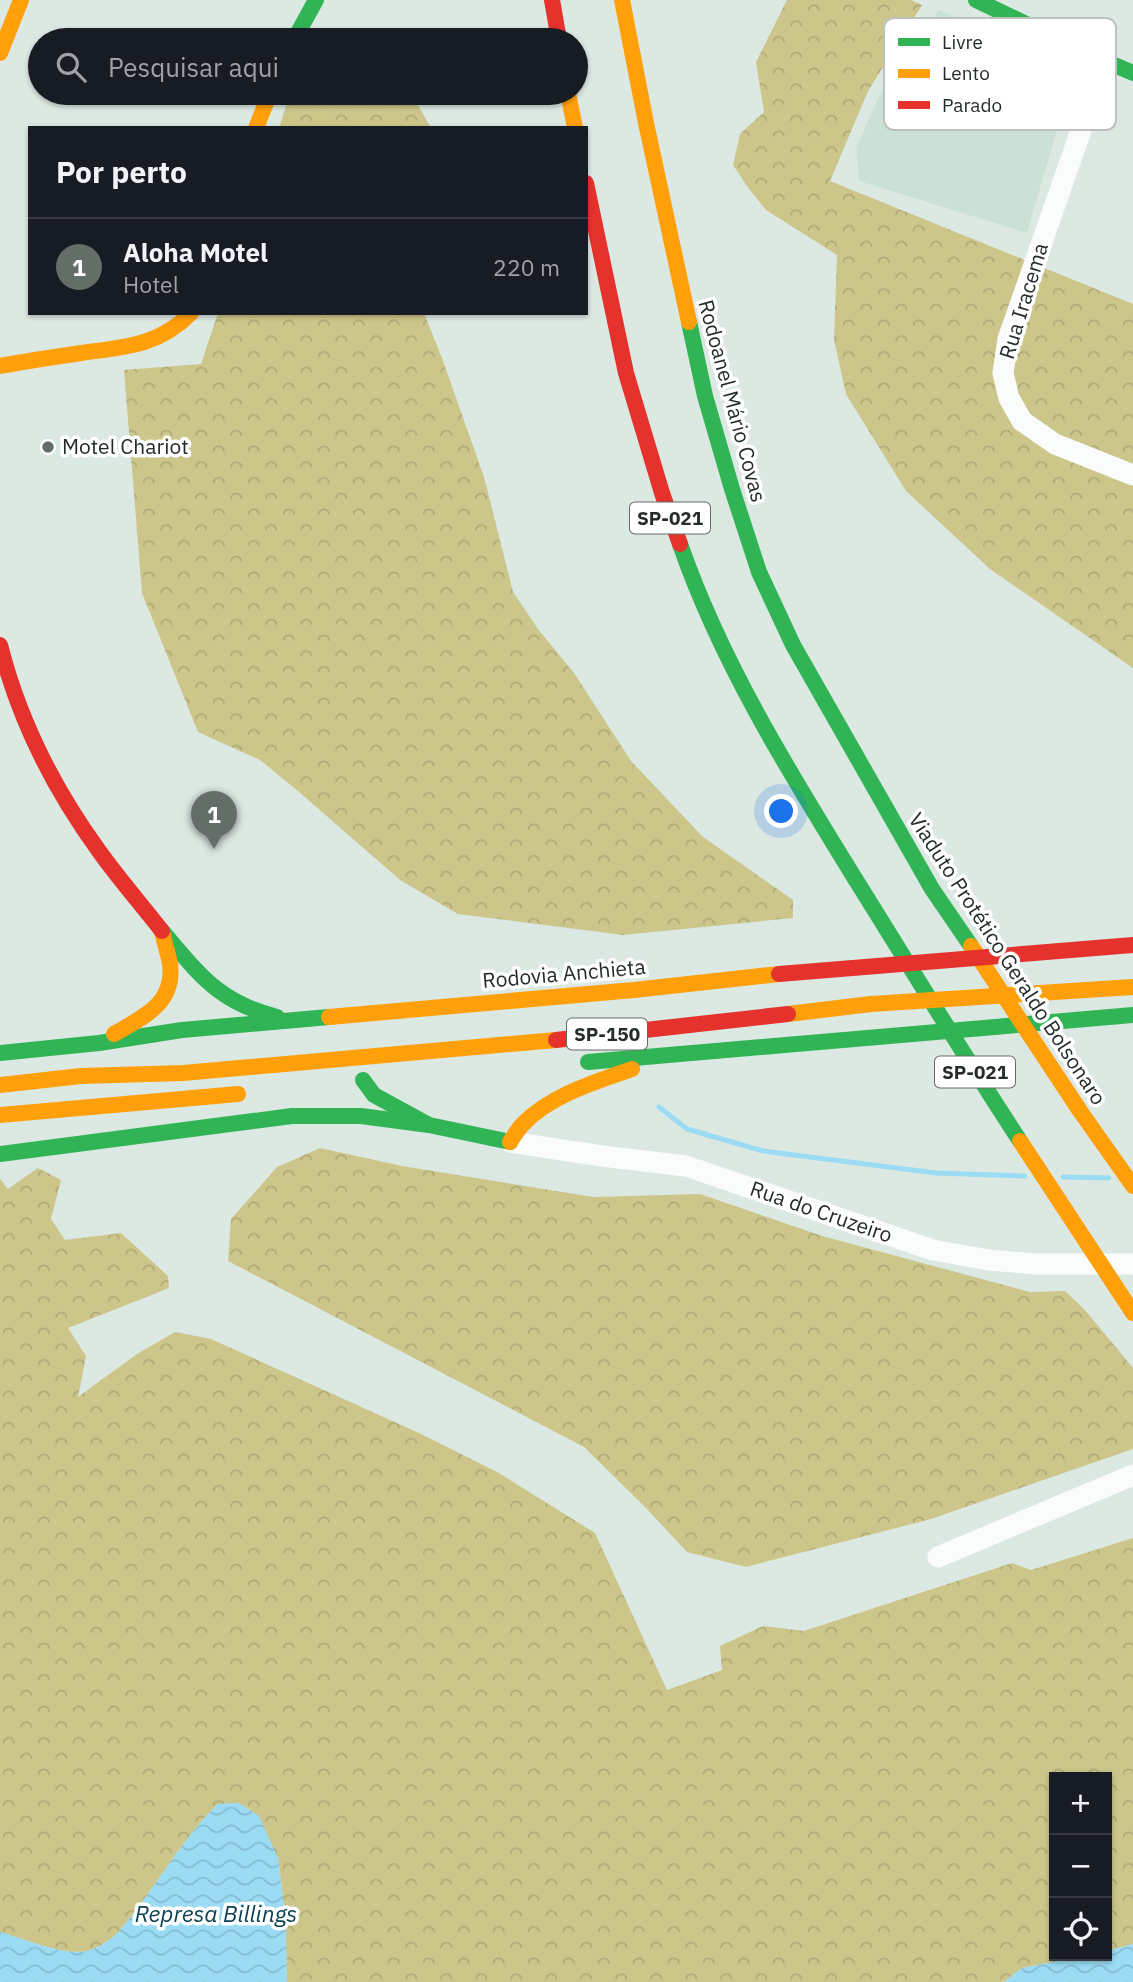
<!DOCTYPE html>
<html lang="pt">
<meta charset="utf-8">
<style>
:root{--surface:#171b24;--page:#242831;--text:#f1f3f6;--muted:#9ea1a6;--line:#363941;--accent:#646e69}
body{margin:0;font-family:"IBM Plex Sans",sans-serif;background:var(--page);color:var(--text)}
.controls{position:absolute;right:21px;bottom:21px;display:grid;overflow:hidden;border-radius:0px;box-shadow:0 2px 5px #0004}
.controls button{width:63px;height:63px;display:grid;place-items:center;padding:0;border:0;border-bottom:2px solid var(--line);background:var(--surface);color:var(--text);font:35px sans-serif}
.you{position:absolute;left:782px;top:812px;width:24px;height:24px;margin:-18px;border:5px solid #fff;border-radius:50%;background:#1a73e8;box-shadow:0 0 0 10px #1a73e833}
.badge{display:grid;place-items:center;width:46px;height:46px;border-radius:50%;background:var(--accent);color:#fff;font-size:23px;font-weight:700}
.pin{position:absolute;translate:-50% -58px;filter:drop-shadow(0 2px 4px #0008)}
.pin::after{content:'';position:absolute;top:37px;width:24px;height:21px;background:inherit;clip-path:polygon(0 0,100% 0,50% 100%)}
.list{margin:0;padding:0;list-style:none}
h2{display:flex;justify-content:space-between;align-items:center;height:91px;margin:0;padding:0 28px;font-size:30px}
h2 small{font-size:23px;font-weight:400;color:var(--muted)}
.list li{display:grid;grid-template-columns:46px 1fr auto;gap:21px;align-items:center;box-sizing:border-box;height:98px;padding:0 28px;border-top:2px solid var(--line)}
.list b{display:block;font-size:26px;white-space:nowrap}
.list p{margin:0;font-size:23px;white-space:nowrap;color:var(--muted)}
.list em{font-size:23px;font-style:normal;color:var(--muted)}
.icon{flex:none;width:38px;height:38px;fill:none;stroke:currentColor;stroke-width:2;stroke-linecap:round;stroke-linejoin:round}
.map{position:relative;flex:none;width:1133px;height:1982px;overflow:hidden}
.search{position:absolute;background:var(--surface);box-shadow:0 2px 5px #0004;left:28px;top:28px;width:560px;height:77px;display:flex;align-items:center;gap:18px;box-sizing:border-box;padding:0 24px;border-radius:38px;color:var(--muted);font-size:26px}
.panel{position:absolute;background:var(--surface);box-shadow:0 2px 5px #0004;left:28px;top:126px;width:560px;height:189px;border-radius:0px}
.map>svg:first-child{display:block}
.built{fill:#cce1d6}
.forest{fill:url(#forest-crowns)}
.water{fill:url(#water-waves)}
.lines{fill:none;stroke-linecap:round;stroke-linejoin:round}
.stream{stroke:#9bdcf4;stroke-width:5}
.street{stroke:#fafcfb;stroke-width:21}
.fast{stroke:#30b455;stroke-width:16}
.slow{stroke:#ff9f0a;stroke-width:16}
.jam{stroke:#e5322d;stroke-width:16}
.poi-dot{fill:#646e69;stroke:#fff;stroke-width:2.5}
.labels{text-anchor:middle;stroke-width:7;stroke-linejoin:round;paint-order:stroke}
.shield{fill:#fff;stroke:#666b68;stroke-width:2}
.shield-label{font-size:19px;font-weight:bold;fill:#242c28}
.street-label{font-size:21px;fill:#242c28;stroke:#fff}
.poi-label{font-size:21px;fill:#242c28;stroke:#fff;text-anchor:start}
.water-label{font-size:23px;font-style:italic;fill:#0a4053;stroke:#fff}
.key{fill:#fff;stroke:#bdc0be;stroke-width:2}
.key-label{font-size:19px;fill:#242c28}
</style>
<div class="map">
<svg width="1133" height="1982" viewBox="0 0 1133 1982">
<defs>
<pattern id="forest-crowns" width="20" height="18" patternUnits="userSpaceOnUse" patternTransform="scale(1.75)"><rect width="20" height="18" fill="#cdc68b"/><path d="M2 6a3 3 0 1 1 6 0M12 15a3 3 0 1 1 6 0" fill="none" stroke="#b0aa78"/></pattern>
<pattern id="water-waves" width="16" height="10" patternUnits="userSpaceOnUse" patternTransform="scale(1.75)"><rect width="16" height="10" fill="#9bdcf4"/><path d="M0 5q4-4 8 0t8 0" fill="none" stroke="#85bdd1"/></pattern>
</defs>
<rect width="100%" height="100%" fill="#dce8e2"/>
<path class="built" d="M 939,10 L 1075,68 L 1027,233 L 859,181 L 856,148 L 880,94 Z"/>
<g class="forest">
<path d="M 787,0 L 911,0 L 922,5 L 868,91 L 830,181 L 1133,304 L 1133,668 L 990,569 L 906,491 L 846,394 L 834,340 L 837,255 L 766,210 L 749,189 L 733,165 L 740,134 L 764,112 L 756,62 Z"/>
<path d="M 290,93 L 411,93 L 431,128 L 279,128 Z"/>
<path d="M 218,313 L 424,313 L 442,358 L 484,477 L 513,592 L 538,629 L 574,673 L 631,761 L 703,837 L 793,900 L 793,918 L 623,935 L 458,914 L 400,880 L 298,791 L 260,760 L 198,732 L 142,593 L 124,370 L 201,364 Z"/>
<path d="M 320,1148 L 402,1166 L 593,1197 L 700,1194 L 822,1236 L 1030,1292 L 1065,1291 L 1085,1310 L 1133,1368 L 1133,1449 L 931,1519 L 746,1567 L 687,1552 L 645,1507 L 584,1447 L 228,1261 L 231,1219 L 277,1167 Z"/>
<path d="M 38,1168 L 61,1180 L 51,1219 L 65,1240 L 121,1233 L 168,1276 L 169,1288 L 68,1328 L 86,1356 L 78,1397 L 137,1354 L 175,1332 L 211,1339 L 419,1433 L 499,1473 L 595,1533 L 667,1690 L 722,1670 L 720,1646 L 763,1626 L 804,1631 L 1012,1563 L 1031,1570 L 1133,1538 L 1133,1944 L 1107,1951 L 1107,1777 L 1054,1777 L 1054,1956 L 1085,1956 L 1022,1968 L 1004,1982 L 287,1982 L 285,1914 L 278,1858 L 218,1804 C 180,1841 155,1889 121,1929 C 112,1940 94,1952 79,1952 C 53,1952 25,1939 0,1932 L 0,1179 L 8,1189 Z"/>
</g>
<g class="water">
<path d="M 239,1803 L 259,1816 L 278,1858 L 285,1914 L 287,1982 L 0,1982 L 0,1932 C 25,1939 53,1952 79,1952 C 94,1952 112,1940 121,1929 C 155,1889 180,1841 218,1804 Z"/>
<path d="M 1133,1944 L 1133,1982 L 1004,1982 L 1022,1968 L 1085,1956 L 1107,1956 L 1107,1951 Z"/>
</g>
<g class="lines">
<g class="stream">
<path d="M 659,1107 L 687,1129 L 763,1151 L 936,1173 L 1025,1176"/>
<path d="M 1063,1177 L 1109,1178"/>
</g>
<g class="street">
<path d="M 1105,62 L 1008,339 L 1003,373 L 1009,398 L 1022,421 L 1055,444 L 1133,475"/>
<path d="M 510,1142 L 602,1156 L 686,1166 L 933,1250 L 989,1260 L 1036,1264 L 1133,1264"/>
<path d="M 938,1557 L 1133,1475"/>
</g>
<g class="fast">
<path d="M 976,0 L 1093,56 L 1133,73"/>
<path d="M 294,40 L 316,0"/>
<path d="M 689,322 L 705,396 L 732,489 L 759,572 L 793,645 L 932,889 L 971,946"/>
<path d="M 680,544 C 721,662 788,770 854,877 C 909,965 963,1054 1020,1141"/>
<path d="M 162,931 C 200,975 218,1002 277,1017"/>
<path d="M 0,1053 L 99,1043 L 182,1030 L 329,1017"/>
<path d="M 588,1062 L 1133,1015"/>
<path d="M 363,1080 L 374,1095 L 429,1125"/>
<path d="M 0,1154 L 292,1116 L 361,1116 L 429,1125 L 510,1142"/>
</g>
<g class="slow">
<path d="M 622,0 L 646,123 L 689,322"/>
<path d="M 0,53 L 21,0"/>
<path d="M 568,93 L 575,128"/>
<path d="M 256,128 L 270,93"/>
<path d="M 0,366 C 27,361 54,357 81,353 C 124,347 159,346 191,313"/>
<path d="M 971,946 L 1080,1111 L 1133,1186"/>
<path d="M 788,1014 L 871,1004 L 1133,987"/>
<path d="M 329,1017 L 634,990 L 779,974"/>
<path d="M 114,1034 C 143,1017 175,1004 170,964 C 168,953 164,942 162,931"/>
<path d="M 0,1085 L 81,1076 L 183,1073 L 556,1040"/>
<path d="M 0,1115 L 238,1094"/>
<path d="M 1020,1141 L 1133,1313"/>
<path d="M 510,1142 C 514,1136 518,1129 523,1124 C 551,1095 595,1082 632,1069"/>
</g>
<g class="jam">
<path d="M 552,0 L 559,40"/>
<path d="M 586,183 L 626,373 L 662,493 L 680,544"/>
<path d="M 0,645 C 19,720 54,789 99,851 C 119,879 141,904 162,931"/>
<path d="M 779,974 L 1133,945"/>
<path d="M 556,1040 L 788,1014"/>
</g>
</g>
<circle class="poi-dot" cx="48" cy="447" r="7"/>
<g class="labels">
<g class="shield">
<rect x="630" y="502.5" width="80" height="31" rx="5"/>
<rect x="567" y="1018.5" width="80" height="31" rx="5"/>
<rect x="935" y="1056.5" width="80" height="31" rx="5"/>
</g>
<g class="shield-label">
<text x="670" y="525">SP-021</text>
<text x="607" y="1041">SP-150</text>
<text x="975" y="1079">SP-021</text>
</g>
<g class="street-label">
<text transform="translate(1024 301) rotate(-73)" y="7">Rua Iracema</text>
<text transform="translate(732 401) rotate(75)" y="7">Rodoanel Mário Covas</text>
<text transform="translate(1007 959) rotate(57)" y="7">Viaduto Protético Geraldo Bolsonaro</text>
<text transform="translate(564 974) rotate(-5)" y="7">Rodovia Anchieta</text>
<text transform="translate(821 1212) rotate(19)" y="7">Rua do Cruzeiro</text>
</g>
<g class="poi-label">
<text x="62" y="454">Motel Chariot</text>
</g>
<g class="water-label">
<text x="216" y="1922">Represa Billings</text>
</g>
</g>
<rect x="884" y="18" width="232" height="112" rx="10" class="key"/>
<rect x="898" y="38" width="32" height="8" fill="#30b455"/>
<rect x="898" y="69" width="32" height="9" fill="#ff9f0a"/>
<rect x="898" y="101" width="32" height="8" fill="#e5322d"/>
<g class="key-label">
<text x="942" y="49">Livre</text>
<text x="942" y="80">Lento</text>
<text x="942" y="112">Parado</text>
</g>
</svg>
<div class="controls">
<button>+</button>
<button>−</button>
<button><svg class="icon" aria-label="locate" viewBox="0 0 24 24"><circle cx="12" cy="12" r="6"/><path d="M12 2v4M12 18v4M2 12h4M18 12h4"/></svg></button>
</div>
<div class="you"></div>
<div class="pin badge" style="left:214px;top:849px">1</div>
<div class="search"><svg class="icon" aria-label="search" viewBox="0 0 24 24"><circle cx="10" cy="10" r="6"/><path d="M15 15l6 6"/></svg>Pesquisar aqui</div>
<section class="panel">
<h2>Por perto<small></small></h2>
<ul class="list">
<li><span class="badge">1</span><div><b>Aloha Motel</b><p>Hotel</p></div><em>220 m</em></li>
</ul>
</section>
</div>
